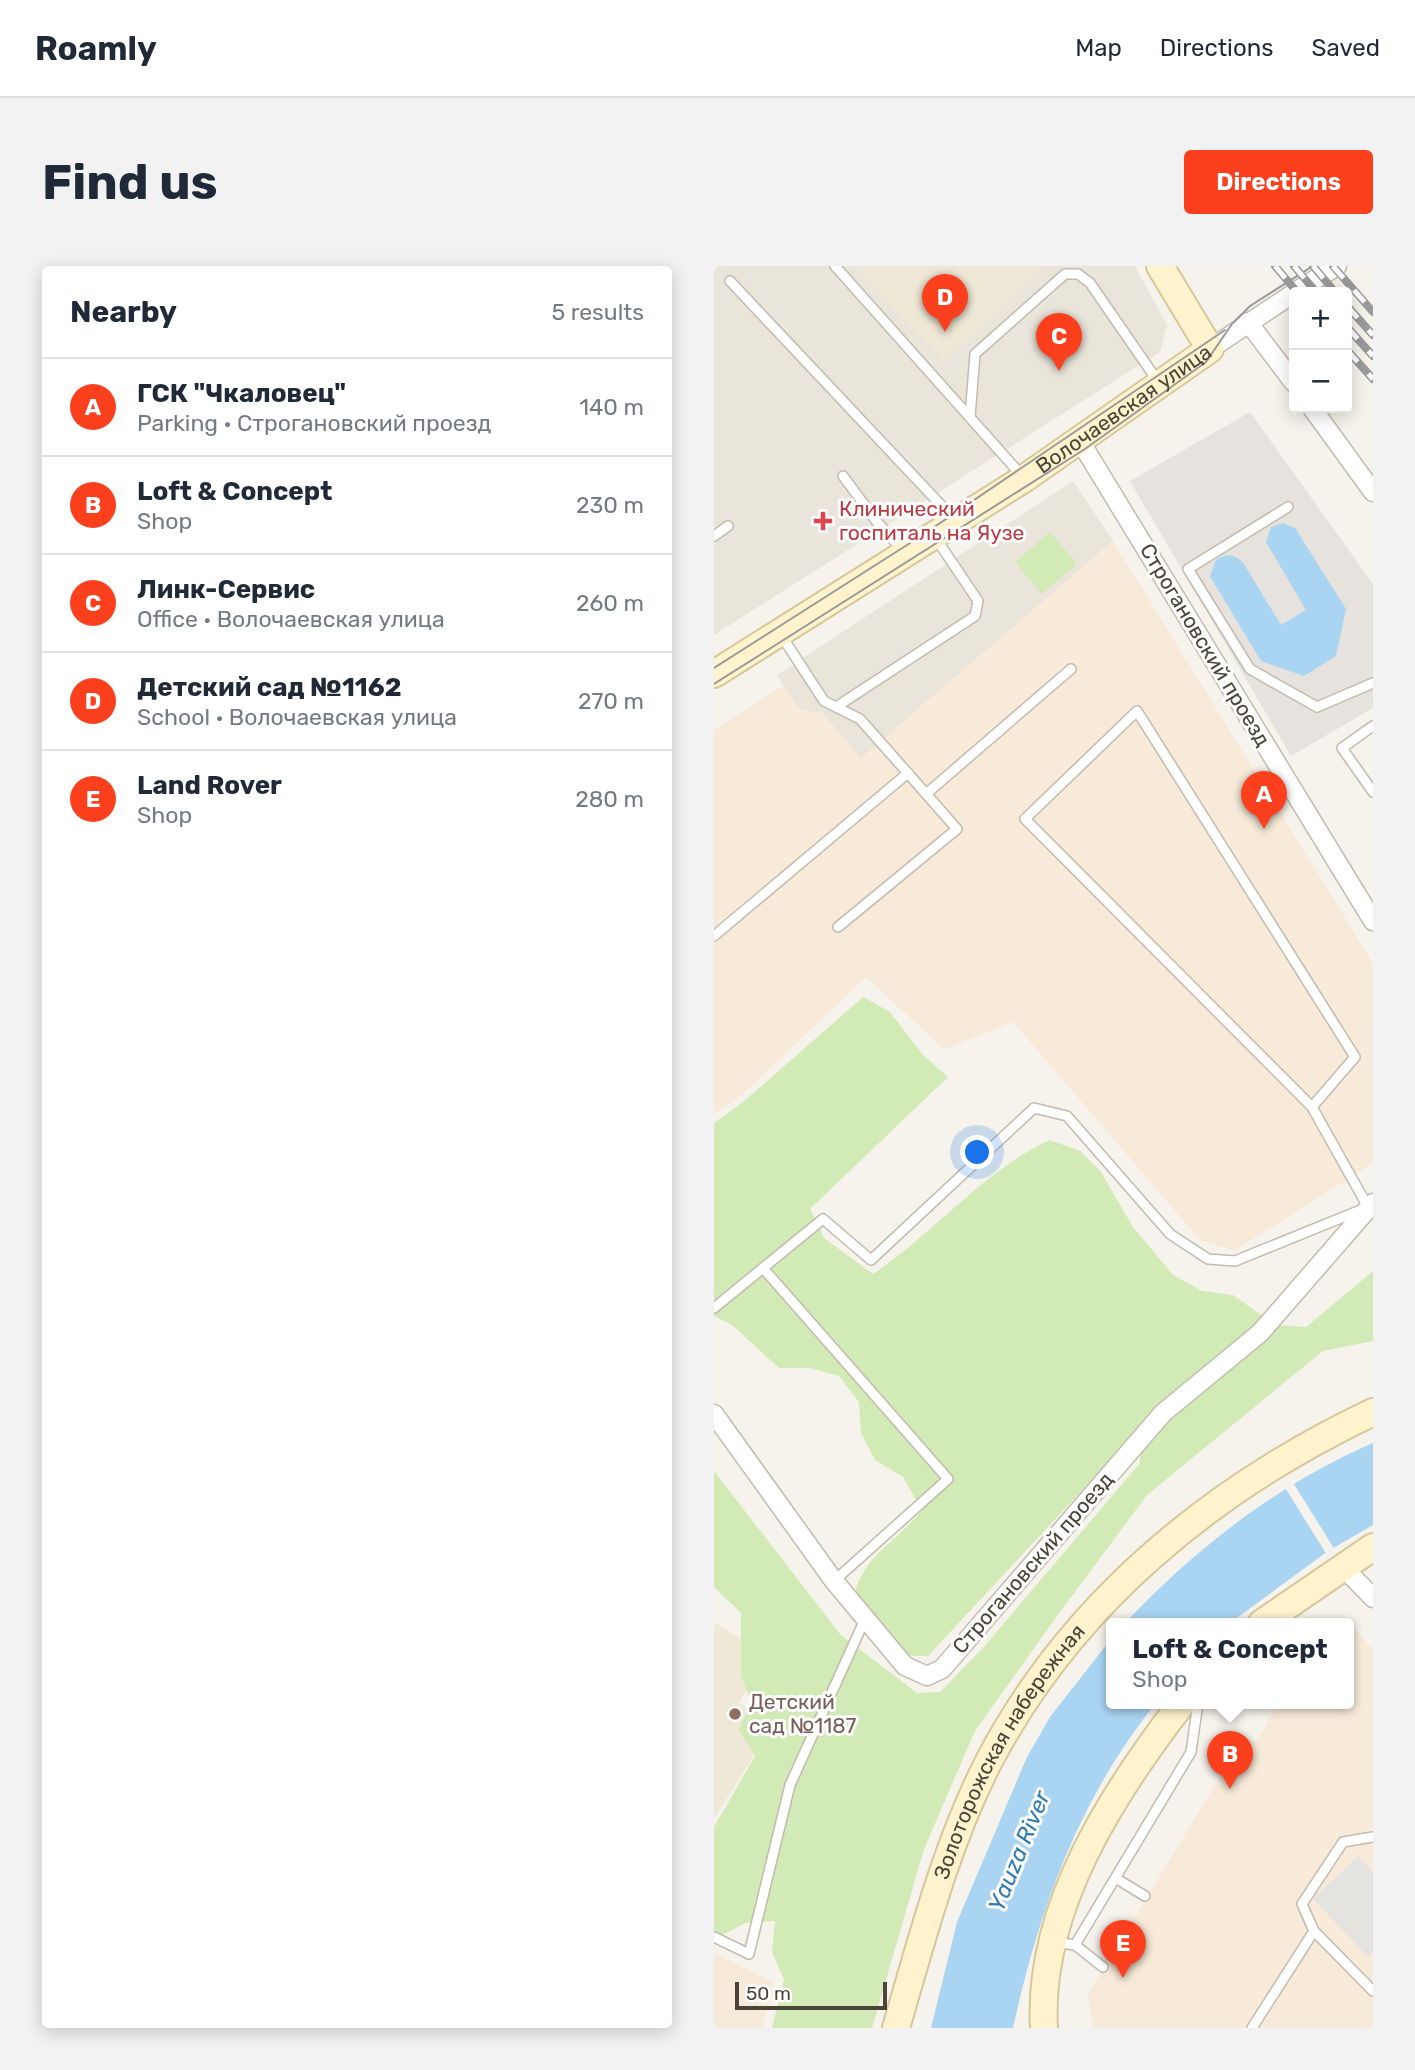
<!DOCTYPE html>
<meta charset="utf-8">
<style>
:root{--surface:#fff;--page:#f2f2f3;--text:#1f2937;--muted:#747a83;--line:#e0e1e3;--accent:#fc3f1d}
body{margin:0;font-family:Rubik,sans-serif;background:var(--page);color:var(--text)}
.controls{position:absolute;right:21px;top:21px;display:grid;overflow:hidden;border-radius:7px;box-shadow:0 4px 18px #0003}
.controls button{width:63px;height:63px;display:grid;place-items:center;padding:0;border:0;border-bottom:2px solid var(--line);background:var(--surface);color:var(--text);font:35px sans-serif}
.scale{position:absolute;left:21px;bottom:18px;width:152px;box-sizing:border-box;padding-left:7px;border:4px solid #4b4439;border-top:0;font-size:19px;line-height:24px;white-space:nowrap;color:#4b4439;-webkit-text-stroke:5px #fff;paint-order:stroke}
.you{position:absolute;left:264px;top:887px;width:24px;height:24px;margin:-18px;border:5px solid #fff;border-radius:50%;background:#1a73e8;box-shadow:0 0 0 10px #1a73e833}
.badge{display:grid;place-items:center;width:46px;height:46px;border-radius:50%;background:var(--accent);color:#fff;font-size:23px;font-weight:700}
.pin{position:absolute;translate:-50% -58px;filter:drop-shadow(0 2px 4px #0008)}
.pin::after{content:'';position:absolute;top:37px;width:24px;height:21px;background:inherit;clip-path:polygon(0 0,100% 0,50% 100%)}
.popup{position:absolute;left:392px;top:1352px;width:248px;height:91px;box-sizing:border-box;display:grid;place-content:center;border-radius:7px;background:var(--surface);filter:drop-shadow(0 2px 5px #0005);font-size:23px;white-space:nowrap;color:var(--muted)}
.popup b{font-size:26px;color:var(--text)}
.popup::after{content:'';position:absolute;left:50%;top:100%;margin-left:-14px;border:14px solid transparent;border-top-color:var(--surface)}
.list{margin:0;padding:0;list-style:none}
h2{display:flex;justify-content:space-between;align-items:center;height:91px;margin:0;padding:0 28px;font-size:30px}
h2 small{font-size:23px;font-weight:400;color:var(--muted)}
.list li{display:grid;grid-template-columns:46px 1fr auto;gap:21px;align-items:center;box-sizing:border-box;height:98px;padding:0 28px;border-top:2px solid var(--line)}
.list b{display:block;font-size:26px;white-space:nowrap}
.list p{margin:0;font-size:23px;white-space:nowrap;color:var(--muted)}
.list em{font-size:23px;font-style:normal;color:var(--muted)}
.map{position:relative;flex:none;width:659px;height:1762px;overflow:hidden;border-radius:7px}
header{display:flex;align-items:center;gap:42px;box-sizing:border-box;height:98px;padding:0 35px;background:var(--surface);border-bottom:2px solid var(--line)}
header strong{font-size:33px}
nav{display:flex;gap:38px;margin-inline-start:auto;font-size:24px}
.intro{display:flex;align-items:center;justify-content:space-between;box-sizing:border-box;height:168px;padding:0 42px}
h1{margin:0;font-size:49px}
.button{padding:18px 32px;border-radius:7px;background:var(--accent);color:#fff;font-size:24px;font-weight:700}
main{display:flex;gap:42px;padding:0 42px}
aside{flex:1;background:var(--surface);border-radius:7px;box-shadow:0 4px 18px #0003}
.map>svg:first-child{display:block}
.residential{fill:#eae5da}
.commercial{fill:#f7ead8}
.industrial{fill:#e6e2dd}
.education{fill:#efe8d6}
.green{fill:#d2eab5}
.parking{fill:#e5e3e0}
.water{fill:#a9d4f2}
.pier{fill:#f6f3ec}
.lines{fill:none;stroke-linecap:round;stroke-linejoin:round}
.lane-casing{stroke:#c2bbae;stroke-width:12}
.street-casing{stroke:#c2bbae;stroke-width:21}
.secondary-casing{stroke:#d6c79b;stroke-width:30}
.lane{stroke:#fff;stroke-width:9}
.street{stroke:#fff;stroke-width:18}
.secondary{stroke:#fff3cd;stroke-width:26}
.tram{stroke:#9a9a9a;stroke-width:2}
.rail-casing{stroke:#9a9a9a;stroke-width:8}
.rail{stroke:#fff;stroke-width:5;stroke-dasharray:16;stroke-linecap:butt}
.health-dot{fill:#e0444e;stroke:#fff;stroke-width:2.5}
.education-dot{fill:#8d6e63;stroke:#fff;stroke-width:2.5}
.labels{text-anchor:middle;stroke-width:6;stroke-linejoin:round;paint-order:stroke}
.street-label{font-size:21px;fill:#4b4439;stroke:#fff}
.health-label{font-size:21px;fill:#be3a42;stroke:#fff;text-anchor:start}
.education-label{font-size:21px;fill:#785e54;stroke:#fff;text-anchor:start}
.water-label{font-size:23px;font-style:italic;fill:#2e7ab2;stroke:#fff}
</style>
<header>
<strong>Roamly</strong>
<nav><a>Map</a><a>Directions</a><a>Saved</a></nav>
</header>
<div class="intro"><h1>Find us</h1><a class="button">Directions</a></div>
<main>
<aside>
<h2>Nearby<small>5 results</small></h2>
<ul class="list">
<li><span class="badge">A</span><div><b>ГСК &quot;Чкаловец&quot;</b><p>Parking · Строгановский проезд</p></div><em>140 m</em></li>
<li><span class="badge">B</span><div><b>Loft &amp; Concept</b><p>Shop</p></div><em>230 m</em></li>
<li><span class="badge">C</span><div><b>Линк-Сервис</b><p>Office · Волочаевская улица</p></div><em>260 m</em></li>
<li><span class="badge">D</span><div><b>Детский сад №1162</b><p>School · Волочаевская улица</p></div><em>270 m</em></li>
<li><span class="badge">E</span><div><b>Land Rover</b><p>Shop</p></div><em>280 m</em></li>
</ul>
</aside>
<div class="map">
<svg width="659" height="1762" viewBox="0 0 659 1762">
<rect width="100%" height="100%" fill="#f6f3ec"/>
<g class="residential">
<path d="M 0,0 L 421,0 L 453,59 L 446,86 L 0,369 Z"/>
<path d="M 359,215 L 399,275 L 147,493 L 108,447 L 86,444 L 63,409 Z"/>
</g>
<g class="commercial">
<path d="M 399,275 L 659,697 L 659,897 L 520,985 L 486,974 L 299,756 L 230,783 L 152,711 L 29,828 L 0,848 L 0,464 L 70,419 L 86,444 L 108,447 L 147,492 Z"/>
<path d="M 635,1358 L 659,1383 L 659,1762 L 380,1762 L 374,1728 L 531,1470 L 542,1476 L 565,1437 L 635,1437 Z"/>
<path d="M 0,1687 L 60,1717 L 48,1762 L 0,1762 Z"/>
</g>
<path class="industrial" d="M 536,146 L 659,318 L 659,442 L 577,490 L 416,215 Z"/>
<g class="education">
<path d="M 140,0 L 330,0 L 230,95 Z"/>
<path d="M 0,1356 L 54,1390 L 25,1437 L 59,1459 L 0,1553 Z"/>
</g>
<g class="green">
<path d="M 336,266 L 363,298 L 328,328 L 301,296 Z"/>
<path d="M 149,731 L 176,746 L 209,789 L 234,811 L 96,943 L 110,972 L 159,1008 C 220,967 270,904 336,874 L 366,885 L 387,906 L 419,961 L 459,1009 L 488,1025 L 519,1029 L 561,1059 L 592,1061 L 659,1005 L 659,1075 L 609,1085 L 433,1229 L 346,1346 L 261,1465 L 210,1583 L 158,1762 L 58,1762 L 70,1714 L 58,1686 L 61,1655 L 31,1657 L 3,1672 L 0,1670 L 0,1561 L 41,1490 L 25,1464 L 37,1437 L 27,1408 L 27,1347 L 0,1321 L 0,1205 L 126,1368 L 203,1427 L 226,1426 L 269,1382 L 426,1197 L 426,1187 L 412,1177 L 214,1390 L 169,1390 L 136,1342 C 150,1284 175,1285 208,1244 L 189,1211 L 161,1194 L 147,1167 L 145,1136 L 125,1110 L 96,1102 L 65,1102 L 18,1059 L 0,1050 L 0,857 L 29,836 Z"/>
</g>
<path class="parking" d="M 644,1590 L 659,1606 L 659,1686 L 653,1690 L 599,1633 Z"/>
<g class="water">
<path d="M 569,257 L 581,262 L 632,343 L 622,390 L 590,410 L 547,395 L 496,310 L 502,294 C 512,287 522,288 530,298 L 567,359 L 592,344 L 552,276 L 557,261 Z"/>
<path d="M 659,1177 L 659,1259 L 614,1285 L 516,1357 L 411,1357 C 482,1282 564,1218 659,1177 Z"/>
<path d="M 397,1373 L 397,1437 L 442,1437 C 365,1532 325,1644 299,1762 L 217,1762 L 243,1656 L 313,1491 L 336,1451 Z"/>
</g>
<path class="pier" d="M 578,1215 L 621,1284 L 613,1289 L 570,1220 Z"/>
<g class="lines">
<defs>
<g id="lane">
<path d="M 121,0 L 309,211"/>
<path d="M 16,15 L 241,254"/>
<path d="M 256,151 L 261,88 L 351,8 L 364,8 L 376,17 L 445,117"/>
<path d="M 129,210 L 163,256 L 190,286"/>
<path d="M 574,241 L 474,303 L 536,403 L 603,441 L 659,417"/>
<path d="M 0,270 L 14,260"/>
<path d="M 67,369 L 110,435 L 122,441 L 261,350 L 264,335 L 221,271"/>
<path d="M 122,441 L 146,453 L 243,563 L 124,661"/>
<path d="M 659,460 L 628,482 L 659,526"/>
<path d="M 212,528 L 357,403"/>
<path d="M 0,670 L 194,507"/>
<path d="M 49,1002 L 234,1213 L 120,1315"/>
<path d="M 0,1042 L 109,953 L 157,994 L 320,842 L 353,850 L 456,968 L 494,993 L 521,995 L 654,941 L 598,841 L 311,553 L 423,445 L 641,791 L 598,841"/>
<path d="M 659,1571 L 629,1576 L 588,1638 L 600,1665 L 659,1725"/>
<path d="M 403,1613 L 431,1630"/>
<path d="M 0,1671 L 35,1688 L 76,1519 L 151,1353"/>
<path d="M 340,1676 L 361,1679 L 477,1486 L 484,1437"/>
<path d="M 361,1679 L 389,1701"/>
<path d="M 538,1762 L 600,1665"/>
</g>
<g id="street">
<path d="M 581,26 L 623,0"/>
<path d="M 534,56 L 580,117"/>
<path d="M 496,83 L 580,27"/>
<path d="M 598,142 L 659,226"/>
<path d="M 366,175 L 659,655"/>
<path d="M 0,1148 L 120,1315 L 191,1400 L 213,1410 L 228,1403 L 449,1147 L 546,1067 L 659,937"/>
<path d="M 629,1301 L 659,1332"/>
</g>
<g id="secondary">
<path id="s1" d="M 0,408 L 311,212 L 496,83 L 446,0"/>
<path d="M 548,1357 L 659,1281"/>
<path id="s2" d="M 182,1762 C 208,1673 232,1579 274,1497 C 357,1337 499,1222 659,1146"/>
<path d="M 330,1762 C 323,1643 398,1528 468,1437"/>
</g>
</defs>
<use href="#lane" class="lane-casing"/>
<use href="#street" class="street-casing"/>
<use href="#secondary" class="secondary-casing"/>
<use href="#lane" class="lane"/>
<use href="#street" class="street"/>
<use href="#secondary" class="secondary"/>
<g class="tram">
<path d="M 0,402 L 204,272 L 511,64"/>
<path d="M 0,418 L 371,183 L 492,96 L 518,58 L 536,40 L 599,0"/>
</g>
<defs>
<g id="rail">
<path d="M 561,0 L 583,26"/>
<path d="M 580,0 L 602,26"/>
<path d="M 599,0 L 621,26"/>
<path d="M 619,0 L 659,46"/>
<path d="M 633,40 L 659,69"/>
<path d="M 633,61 L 659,90"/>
<path d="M 633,84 L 659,113"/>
</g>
</defs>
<use href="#rail" class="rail-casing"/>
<use href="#rail" class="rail"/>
</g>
<path class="health-dot" d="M105.5 244.5h7v7h7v7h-7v7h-7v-7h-7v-7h7z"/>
<circle class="education-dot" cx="21" cy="1448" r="7"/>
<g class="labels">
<g class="street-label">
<text dy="7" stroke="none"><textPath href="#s1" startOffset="488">Волочаевская улица</textPath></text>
<text transform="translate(491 379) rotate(59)" y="7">Строгановский проезд</text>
<text transform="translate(319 1297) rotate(-49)" y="7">Строгановский проезд</text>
<text dy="7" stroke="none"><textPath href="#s2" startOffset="301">Золоторожская набережная</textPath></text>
</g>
<g class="health-label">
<text x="125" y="250">Клинический<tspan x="125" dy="24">госпиталь на Яузе</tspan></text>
</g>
<g class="education-label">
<text x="35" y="1443">Детский<tspan x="35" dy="24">сад №1187</tspan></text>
</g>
<g class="water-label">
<text transform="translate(305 1585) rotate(-68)" y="8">Yauza River</text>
</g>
</g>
</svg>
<div class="controls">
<button>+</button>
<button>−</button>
</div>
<div class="scale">50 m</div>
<div class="you"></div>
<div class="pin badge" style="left:550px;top:563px">A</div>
<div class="pin badge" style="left:516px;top:1523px">B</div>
<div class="popup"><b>Loft &amp; Concept</b>Shop</div>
<div class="pin badge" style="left:345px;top:105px">C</div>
<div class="pin badge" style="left:231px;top:66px">D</div>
<div class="pin badge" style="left:409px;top:1712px">E</div>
</div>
</main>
